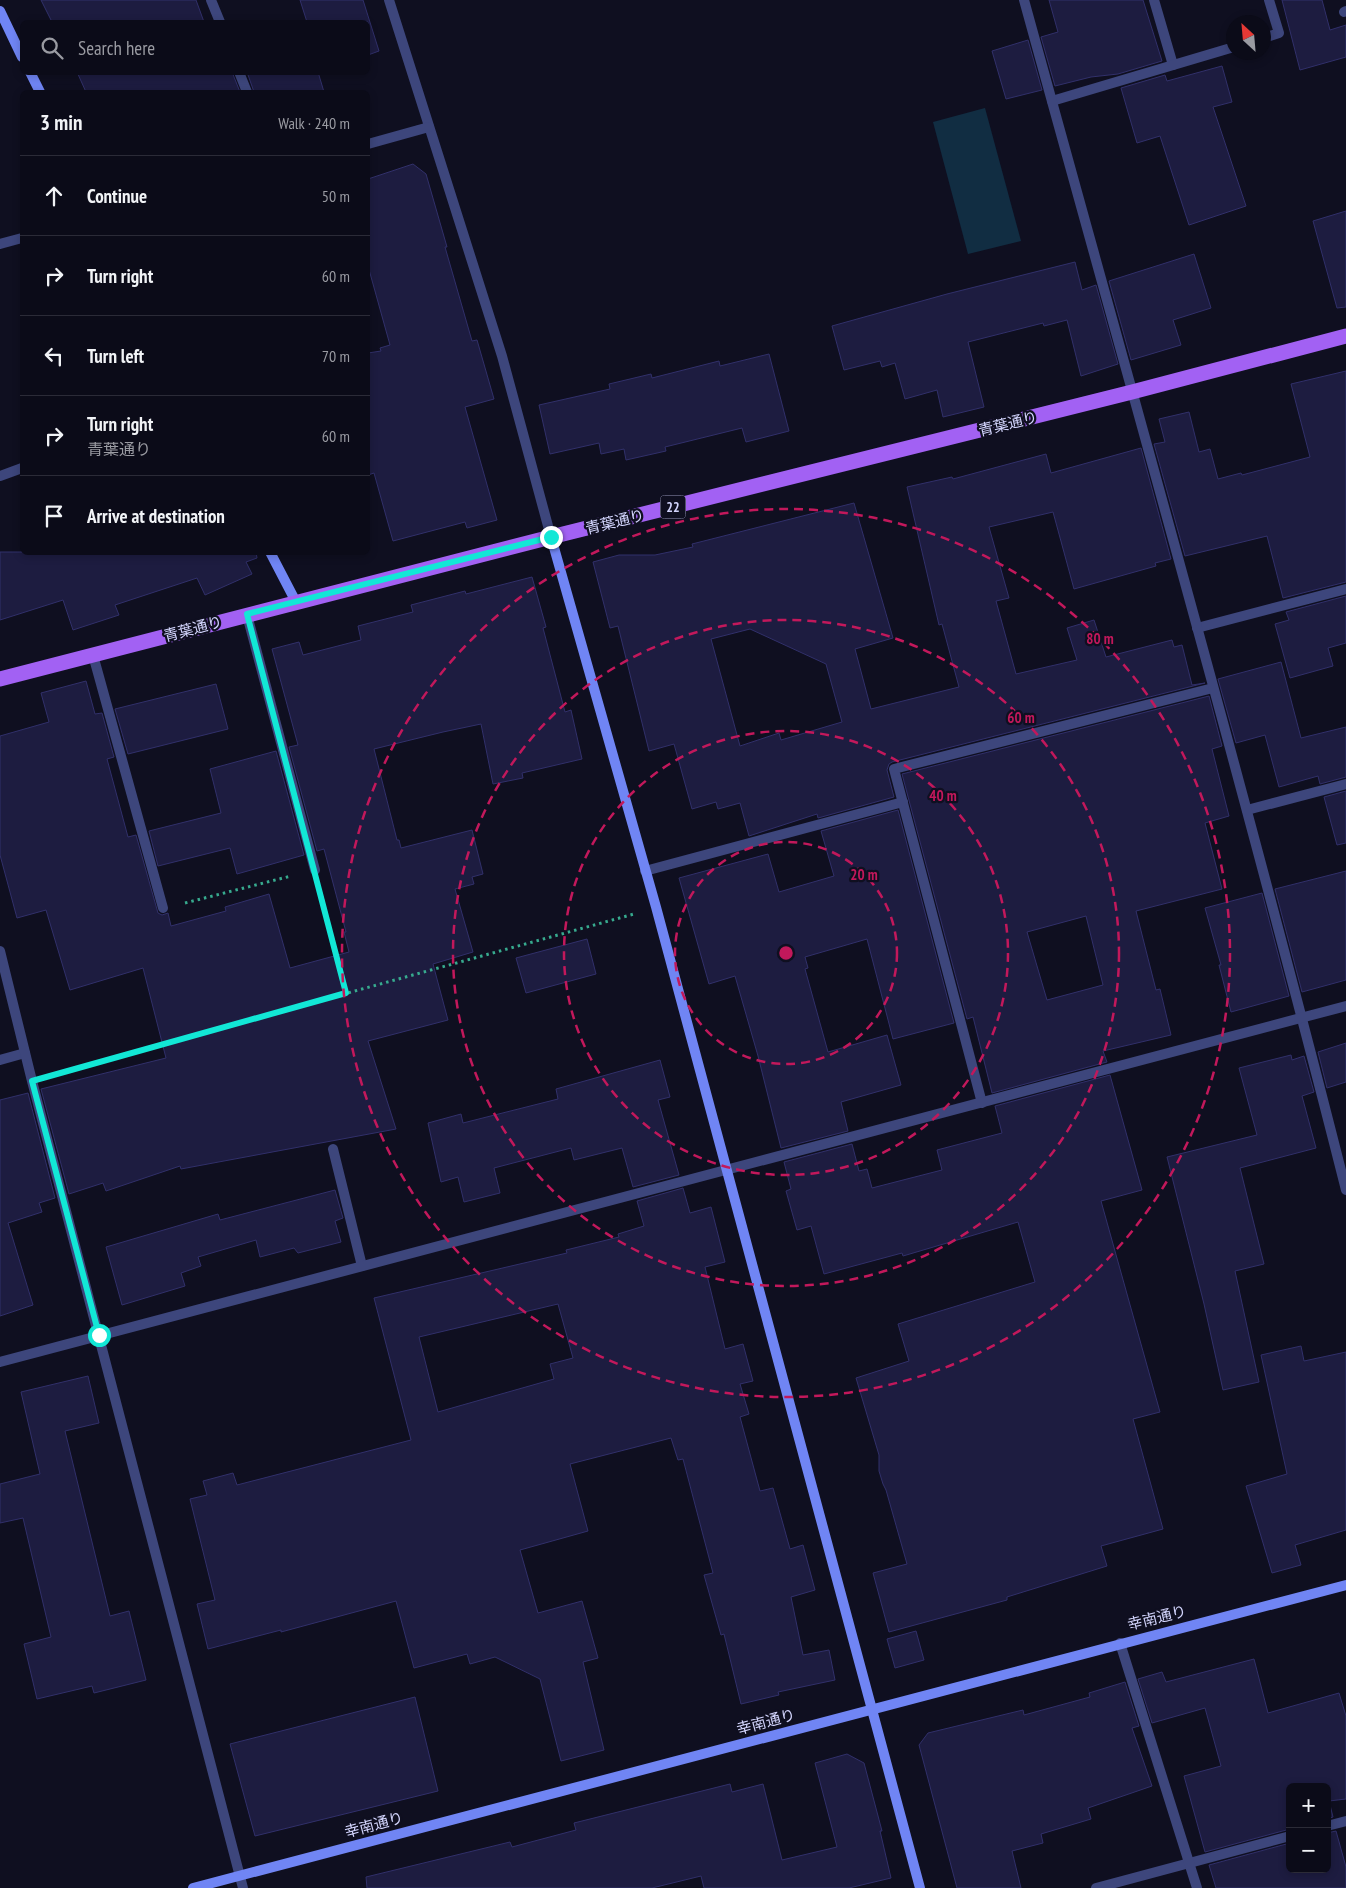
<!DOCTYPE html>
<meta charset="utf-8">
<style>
:root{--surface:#0b0b18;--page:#141421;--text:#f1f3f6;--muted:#9a9ba2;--line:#2b2b37}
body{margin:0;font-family:"PT Sans Narrow","Noto Sans JP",sans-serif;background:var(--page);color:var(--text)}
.controls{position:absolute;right:15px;bottom:15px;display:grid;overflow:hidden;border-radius:8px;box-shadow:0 2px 8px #0003}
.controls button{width:45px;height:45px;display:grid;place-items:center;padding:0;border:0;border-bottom:1px solid var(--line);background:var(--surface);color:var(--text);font:25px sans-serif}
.compass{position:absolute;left:1226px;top:15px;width:45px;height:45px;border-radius:50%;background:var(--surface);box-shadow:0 2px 8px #0003;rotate:334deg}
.stop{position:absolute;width:15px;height:15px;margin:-11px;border:4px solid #12e7d6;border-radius:50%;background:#fff}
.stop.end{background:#12e7d6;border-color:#fff;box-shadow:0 1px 5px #0008}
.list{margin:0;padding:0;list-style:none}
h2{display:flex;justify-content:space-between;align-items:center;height:65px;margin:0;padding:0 20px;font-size:21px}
h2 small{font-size:16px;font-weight:400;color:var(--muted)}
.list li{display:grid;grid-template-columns:32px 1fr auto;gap:15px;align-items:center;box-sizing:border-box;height:80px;padding:0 20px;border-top:1px solid var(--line)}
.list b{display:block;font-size:19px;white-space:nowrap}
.list p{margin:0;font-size:16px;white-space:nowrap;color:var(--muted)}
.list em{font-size:16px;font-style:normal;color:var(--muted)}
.icon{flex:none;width:28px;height:28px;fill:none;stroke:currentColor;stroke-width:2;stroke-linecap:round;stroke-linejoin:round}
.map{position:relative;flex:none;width:1346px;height:1888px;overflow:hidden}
.search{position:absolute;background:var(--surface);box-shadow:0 2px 8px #0003;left:20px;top:20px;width:350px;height:55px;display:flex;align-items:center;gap:12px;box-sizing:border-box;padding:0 18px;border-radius:8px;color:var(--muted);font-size:19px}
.panel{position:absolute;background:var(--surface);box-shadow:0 2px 8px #0003;left:20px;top:90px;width:350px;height:465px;border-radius:8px}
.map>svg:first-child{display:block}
.water{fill:#112d42}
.building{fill:#1d1c40;stroke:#31306a;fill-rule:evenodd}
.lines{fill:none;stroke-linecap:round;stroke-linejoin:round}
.path{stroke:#37aa8e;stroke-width:3;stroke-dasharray:2.5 4;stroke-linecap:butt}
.lane{stroke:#3d467c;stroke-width:10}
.street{stroke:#3d467c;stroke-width:10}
.secondary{stroke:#7085f4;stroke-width:10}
.primary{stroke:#a261f3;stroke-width:15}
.route{stroke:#12e7d6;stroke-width:6}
.ring{fill:none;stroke:#c2185b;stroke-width:2.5;stroke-dasharray:9 6}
.labels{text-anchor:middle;stroke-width:4.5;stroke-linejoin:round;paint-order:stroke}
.shield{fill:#0f0f20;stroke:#9899ba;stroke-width:1}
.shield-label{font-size:14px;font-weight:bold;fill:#d2d4fc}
.street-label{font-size:15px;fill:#d2d4fc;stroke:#0f0f20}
.centre{fill:#c2185b;stroke:#0f0f20;stroke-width:2.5}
.ring-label{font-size:15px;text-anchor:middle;font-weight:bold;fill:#c2185b;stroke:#0f0f20;stroke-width:4.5;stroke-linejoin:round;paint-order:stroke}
</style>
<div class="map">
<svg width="1346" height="1888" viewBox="0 0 1346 1888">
<rect width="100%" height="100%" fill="#0f0f20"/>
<path class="water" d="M 985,108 L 1021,241 L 968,254 L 933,122 Z"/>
<g class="building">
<path d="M 41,0 L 196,0 L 204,22 L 52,22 Z"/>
<path d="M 300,0 L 363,0 L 379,51 L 368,55 L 368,22 L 307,22 Z"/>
<path d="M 1049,0 L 1143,0 L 1162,61 L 1118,74 L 1091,77 L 1055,86 L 1041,37 L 1058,32 Z"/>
<path d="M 1282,0 L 1322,0 L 1330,30 L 1346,25 L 1346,57 L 1300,70 Z"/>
<path d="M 1028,40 L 1042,90 L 1006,99 L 992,51 Z"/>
<path d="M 1222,66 L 1232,102 L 1213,107 L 1246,206 L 1189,225 L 1160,136 L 1137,143 L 1121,88 L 1165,75 L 1167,81 Z"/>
<path d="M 77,72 L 232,72 L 240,92 L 86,92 Z"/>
<path d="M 247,72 L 318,72 L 324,92 L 254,92 Z"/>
<path d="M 413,164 L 426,174 L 447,247 L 445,247 L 472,341 L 477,340 L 494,399 L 465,407 L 497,520 L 467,528 L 465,522 L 393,541 L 374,473 L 368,475 L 368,353 L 381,351 L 380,348 L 390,345 L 368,266 L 368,179 Z"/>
<path d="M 1346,211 L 1346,307 L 1337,308 L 1313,221 Z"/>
<path d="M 1194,254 L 1211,308 L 1173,320 L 1181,345 L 1131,360 L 1109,281 Z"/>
<path d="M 1075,262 L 1082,290 L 1096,285 L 1118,364 L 1081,376 L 1067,320 L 1044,326 L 1043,323 L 968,342 L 984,407 L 943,417 L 937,390 L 905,399 L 895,363 L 882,367 L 880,361 L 844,370 L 832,326 L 947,294 Z"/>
<path d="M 769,354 L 789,431 L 746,442 L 742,428 L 665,447 L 666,451 L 626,460 L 624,449 L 601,454 L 599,443 L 550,454 L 539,405 L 610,389 L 609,384 L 651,374 L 652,378 L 719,361 L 720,366 Z"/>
<path d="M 1346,371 L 1346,582 L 1283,598 L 1267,536 L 1185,556 L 1154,444 L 1165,442 L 1159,419 L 1189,412 L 1199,452 L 1210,449 L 1218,479 L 1241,473 L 1242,475 L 1310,457 L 1291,384 Z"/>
<path d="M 1141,448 L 1171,559 L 1155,563 L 1156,566 L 1074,589 L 1053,512 L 989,527 L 1009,598 L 996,601 L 1016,674 L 1077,660 L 1067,628 L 1094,620 L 1106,657 L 1172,640 L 1174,647 L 1182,645 L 1192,685 L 1205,683 L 892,762 L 889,764 L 887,770 L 894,797 L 818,818 L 817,814 L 749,836 L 740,803 L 718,809 L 716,802 L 692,809 L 674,744 L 649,751 L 618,626 L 610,628 L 593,562 L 619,555 L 655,555 L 693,547 L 692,544 L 854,503 L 893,638 L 855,649 L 871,709 L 959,687 L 942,624 L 939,625 L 907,487 L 952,477 L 953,479 L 1046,454 L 1051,473 ZM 750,629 L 826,664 L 842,722 L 781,740 L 779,733 L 740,746 L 711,639 Z"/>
<path d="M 0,552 L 256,552 L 257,558 L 246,562 L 252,574 L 205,595 L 197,578 L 115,605 L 119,615 L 73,630 L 63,600 L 0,620 Z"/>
<path d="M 532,577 L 546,627 L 543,628 L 565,712 L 571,710 L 582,759 L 522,773 L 523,778 L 493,784 L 481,724 L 443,732 L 374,749 L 397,840 L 399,840 L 401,848 L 472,830 L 483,874 L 472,877 L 474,884 L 455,889 L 473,952 L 433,964 L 448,1020 L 368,1041 L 396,1129 L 181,1169 L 180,1166 L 106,1191 L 103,1183 L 69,1194 L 41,1089 L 166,1058 L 143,968 L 70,990 L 46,910 L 17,918 L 0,855 L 0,736 L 49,722 L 41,693 L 86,681 L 95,714 L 102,713 L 114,757 L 107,759 L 128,837 L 136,835 L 158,913 L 162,915 L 168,913 L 171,926 L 226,911 L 225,907 L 269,894 L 290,968 L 349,952 L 344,932 L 346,932 L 324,849 L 317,851 L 289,747 L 298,745 L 272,649 L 299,642 L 303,655 L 361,640 L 358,626 L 413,612 L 411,605 L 465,591 L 466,594 Z"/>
<path d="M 1346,596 L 1346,643 L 1328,648 L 1333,666 L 1290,678 L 1275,624 L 1289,620 L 1286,612 Z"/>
<path d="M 1281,662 L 1301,738 L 1346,727 L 1346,777 L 1320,784 L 1318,776 L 1279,787 L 1265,735 L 1236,743 L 1218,679 Z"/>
<path d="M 216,684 L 228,729 L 128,754 L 115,709 Z"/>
<path d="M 1209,696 L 1222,746 L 1212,749 L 1229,816 L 1205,823 L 1222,889 L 1136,911 L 1156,990 L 1160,989 L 1171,1035 L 1103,1051 L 1107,1062 L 992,1093 L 973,1017 L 967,1019 L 902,774 ZM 1086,916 L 1103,985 L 1047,1000 L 1027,932 Z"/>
<path d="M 276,751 L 304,855 L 237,874 L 230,848 L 158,866 L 149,831 L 221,813 L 210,769 Z"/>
<path d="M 1346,791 L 1346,843 L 1337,845 L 1324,797 Z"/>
<path d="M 898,810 L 954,1023 L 893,1039 L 867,939 L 805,957 L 808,968 L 805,969 L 828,1052 L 887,1035 L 901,1085 L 841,1102 L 848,1131 L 781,1148 L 758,1056 L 735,976 L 709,984 L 679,878 L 768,854 L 779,892 L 834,876 L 821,831 Z"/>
<path d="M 1346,871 L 1346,980 L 1302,992 L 1275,889 Z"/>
<path d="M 1262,893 L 1289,996 L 1231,1012 L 1219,965 L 1221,965 L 1205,908 Z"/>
<path d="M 587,939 L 596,974 L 526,993 L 516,958 Z"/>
<path d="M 1346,1043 L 1346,1082 L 1327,1088 L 1318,1052 Z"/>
<path d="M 1291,1055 L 1292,1060 L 1304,1056 L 1314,1092 L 1302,1096 L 1316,1148 L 1240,1168 L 1264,1264 L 1235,1271 L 1259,1382 L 1223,1390 L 1204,1304 L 1167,1157 L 1257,1135 L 1239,1068 Z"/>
<path d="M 660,1060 L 670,1097 L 658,1100 L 679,1175 L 633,1187 L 622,1148 L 574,1160 L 571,1148 L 494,1168 L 500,1193 L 464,1202 L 458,1177 L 441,1182 L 428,1123 L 461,1114 L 463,1123 L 558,1099 L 556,1089 Z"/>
<path d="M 1110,1075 L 1142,1190 L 1101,1201 L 1160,1412 L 1133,1419 L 1163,1529 L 1101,1546 L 1107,1566 L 1007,1597 L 1007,1600 L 889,1632 L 873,1573 L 907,1564 L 886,1490 L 883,1484 L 879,1471 L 879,1455 L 856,1378 L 909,1361 L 898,1324 L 1035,1282 L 1018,1222 L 903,1256 L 902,1253 L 824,1274 L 811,1226 L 797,1230 L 786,1191 L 791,1189 L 784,1162 L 852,1144 L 859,1171 L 867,1169 L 872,1188 L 942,1170 L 937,1150 L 1002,1133 L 995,1106 Z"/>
<path d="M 28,1093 L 55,1198 L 39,1203 L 42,1212 L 8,1223 L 33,1305 L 0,1316 L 0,1100 Z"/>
<path d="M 683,1188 L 690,1213 L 711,1207 L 725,1262 L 705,1267 L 725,1349 L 743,1344 L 753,1381 L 740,1384 L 749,1414 L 740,1417 L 760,1491 L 773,1488 L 790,1549 L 803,1545 L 815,1590 L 791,1597 L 803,1655 L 829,1650 L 835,1680 L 778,1692 L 779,1695 L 741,1704 L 724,1634 L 721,1635 L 704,1575 L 713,1573 L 683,1459 L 678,1460 L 671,1438 L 570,1464 L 588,1531 L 520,1550 L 538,1613 L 582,1601 L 598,1658 L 583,1662 L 604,1750 L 561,1761 L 540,1679 L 495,1657 L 470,1664 L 467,1654 L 414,1668 L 396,1601 L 281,1632 L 281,1630 L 208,1649 L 197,1604 L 215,1600 L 190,1499 L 207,1495 L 203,1481 L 233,1473 L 237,1485 L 411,1440 L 374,1298 L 567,1253 L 566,1250 L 619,1237 L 618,1234 L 644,1226 L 637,1201 ZM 558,1304 L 573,1358 L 550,1364 L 554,1379 L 438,1412 L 419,1337 Z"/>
<path d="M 335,1190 L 343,1218 L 335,1221 L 341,1242 L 298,1253 L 294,1248 L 260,1257 L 256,1240 L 198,1257 L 201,1266 L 181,1273 L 185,1286 L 122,1305 L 106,1247 L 218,1214 L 220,1220 Z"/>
<path d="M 1301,1346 L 1304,1361 L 1346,1352 L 1346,1530 L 1295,1545 L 1301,1565 L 1272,1573 L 1246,1486 L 1287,1474 L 1261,1355 Z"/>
<path d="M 88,1376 L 99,1423 L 65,1431 L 110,1616 L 129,1611 L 146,1680 L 94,1693 L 92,1686 L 37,1699 L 24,1644 L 51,1637 L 23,1518 L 0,1523 L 0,1484 L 40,1474 L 21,1392 Z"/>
<path d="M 916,1631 L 924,1660 L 895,1668 L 887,1639 Z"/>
<path d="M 1254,1659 L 1268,1713 L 1339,1693 L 1346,1716 L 1346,1799 L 1329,1801 L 1333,1817 L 1327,1819 L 1327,1787 L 1290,1787 L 1290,1829 L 1205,1852 L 1184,1776 L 1221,1766 L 1205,1708 L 1152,1723 L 1138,1679 L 1162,1672 L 1166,1682 Z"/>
<path d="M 1125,1682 L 1139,1726 L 1132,1728 L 1152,1786 L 1088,1808 L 1091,1819 L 1041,1834 L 1043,1843 L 1012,1851 L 1021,1888 L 957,1888 L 919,1745 L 928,1733 L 1023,1710 L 1024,1715 L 1090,1697 L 1089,1693 Z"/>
<path d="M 415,1697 L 438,1791 L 255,1836 L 230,1744 Z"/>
<path d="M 847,1754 L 864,1763 L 882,1831 L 880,1831 L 891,1878 L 849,1888 L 704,1888 L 701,1876 L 652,1888 L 367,1888 L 366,1877 L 510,1842 L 512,1847 L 576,1830 L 574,1823 L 730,1784 L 732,1792 L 763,1784 L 782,1860 L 837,1847 L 815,1763 Z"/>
<path d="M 1336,1831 L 1346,1867 L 1346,1888 L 1216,1888 L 1209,1865 L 1290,1843 L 1290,1869 L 1327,1869 L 1327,1833 Z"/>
</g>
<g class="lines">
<g class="path">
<path d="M 321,893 L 346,993"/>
<path d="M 185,903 L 291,876"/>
<path d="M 54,1074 L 634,914"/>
</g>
<g class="lane">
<path d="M 211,0 L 220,22"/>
<path d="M 1154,0 L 1173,65"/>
<path d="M 1344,12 L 1346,11"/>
<path d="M 1264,38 L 1279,33 L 1269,0"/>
<path d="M 239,72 L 247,92"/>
<path d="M 1052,101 L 1234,47"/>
<path d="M 0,476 L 22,468"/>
<path d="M 247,615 L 315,870"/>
<path d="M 1197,628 L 1346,589"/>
<path d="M 93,655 L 163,908"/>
<path d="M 1247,810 L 1346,784"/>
<path d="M 645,871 L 903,802"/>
<path d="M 0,1060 L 25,1053"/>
<path d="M 982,1103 L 894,769 L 1213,688"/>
<path d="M 333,1149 L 362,1266"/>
<path d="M 1327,1826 L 1346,1821"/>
<path d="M 1096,1888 L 1290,1836"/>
</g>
<g class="street">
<path d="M 389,0 L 502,356 L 551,537"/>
<path d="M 1024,0 C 1133,396 1245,791 1346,1190"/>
<path d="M 368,144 L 429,127"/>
<path d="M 0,244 L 22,238"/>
<path d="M 0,951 L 32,1081 L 243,1888"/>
<path d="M 0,1362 L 1346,1006"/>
<path d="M 1120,1643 L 1197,1888"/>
</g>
<g class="secondary">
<path d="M 0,11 L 22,57"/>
<path d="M 30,72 L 40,92"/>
<path d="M 551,537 L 656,907 L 920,1888"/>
<path d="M 270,552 L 296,602"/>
<path d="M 193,1888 C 578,1790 961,1684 1346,1585"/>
</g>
<path class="primary" d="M 0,679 L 551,537 L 1132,392 L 1346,336"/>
</g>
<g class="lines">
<path class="route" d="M 99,1335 L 32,1081 L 346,993 L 247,614 L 551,537"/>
</g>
<g class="ring">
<circle cx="786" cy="953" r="111"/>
<circle cx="786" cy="953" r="222"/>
<circle cx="786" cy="953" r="333"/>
<circle cx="786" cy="953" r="444"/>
</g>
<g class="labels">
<rect class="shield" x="660.5" y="495.5" width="25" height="23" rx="4"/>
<g class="shield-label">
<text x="673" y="512">22</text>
</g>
<g class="street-label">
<text transform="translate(1008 424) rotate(-14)" y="5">青葉通り</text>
<text transform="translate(615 522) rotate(-14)" y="5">青葉通り</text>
<text transform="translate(193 629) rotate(-15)" y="5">青葉通り</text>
<text transform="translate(1157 1618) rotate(-14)" y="5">幸南通り</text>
<text transform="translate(766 1722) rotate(-15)" y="5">幸南通り</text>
<text transform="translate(374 1825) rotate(-15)" y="5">幸南通り</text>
</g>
</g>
<circle cx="786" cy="953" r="8" class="centre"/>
<g class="ring-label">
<text x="1100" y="644">80 m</text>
<text x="1021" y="723">60 m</text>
<text x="943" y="801">40 m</text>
<text x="864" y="880">20 m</text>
</g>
</svg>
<div class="controls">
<button>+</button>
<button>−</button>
</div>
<svg class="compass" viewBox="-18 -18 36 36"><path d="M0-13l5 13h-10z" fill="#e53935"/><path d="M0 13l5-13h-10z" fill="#9a9ba2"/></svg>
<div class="stop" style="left:99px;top:1335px"></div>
<div class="stop end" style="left:551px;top:537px"></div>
<div class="search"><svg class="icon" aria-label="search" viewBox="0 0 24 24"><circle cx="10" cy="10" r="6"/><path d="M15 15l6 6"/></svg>Search here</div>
<section class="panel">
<h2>3 min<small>Walk · 240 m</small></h2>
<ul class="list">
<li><svg class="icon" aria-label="ahead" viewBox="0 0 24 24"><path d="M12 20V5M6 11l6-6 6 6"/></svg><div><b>Continue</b></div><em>50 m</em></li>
<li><svg class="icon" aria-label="right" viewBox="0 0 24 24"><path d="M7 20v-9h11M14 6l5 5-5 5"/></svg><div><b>Turn right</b></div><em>60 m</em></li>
<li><svg class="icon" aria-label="left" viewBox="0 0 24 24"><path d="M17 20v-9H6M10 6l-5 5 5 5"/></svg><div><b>Turn left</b></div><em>70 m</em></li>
<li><svg class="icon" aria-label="right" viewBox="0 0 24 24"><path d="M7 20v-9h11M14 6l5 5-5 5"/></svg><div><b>Turn right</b><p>青葉通り</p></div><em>60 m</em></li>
<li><svg class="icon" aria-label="arrive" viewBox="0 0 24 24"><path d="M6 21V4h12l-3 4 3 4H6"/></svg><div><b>Arrive at destination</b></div></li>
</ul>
</section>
</div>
